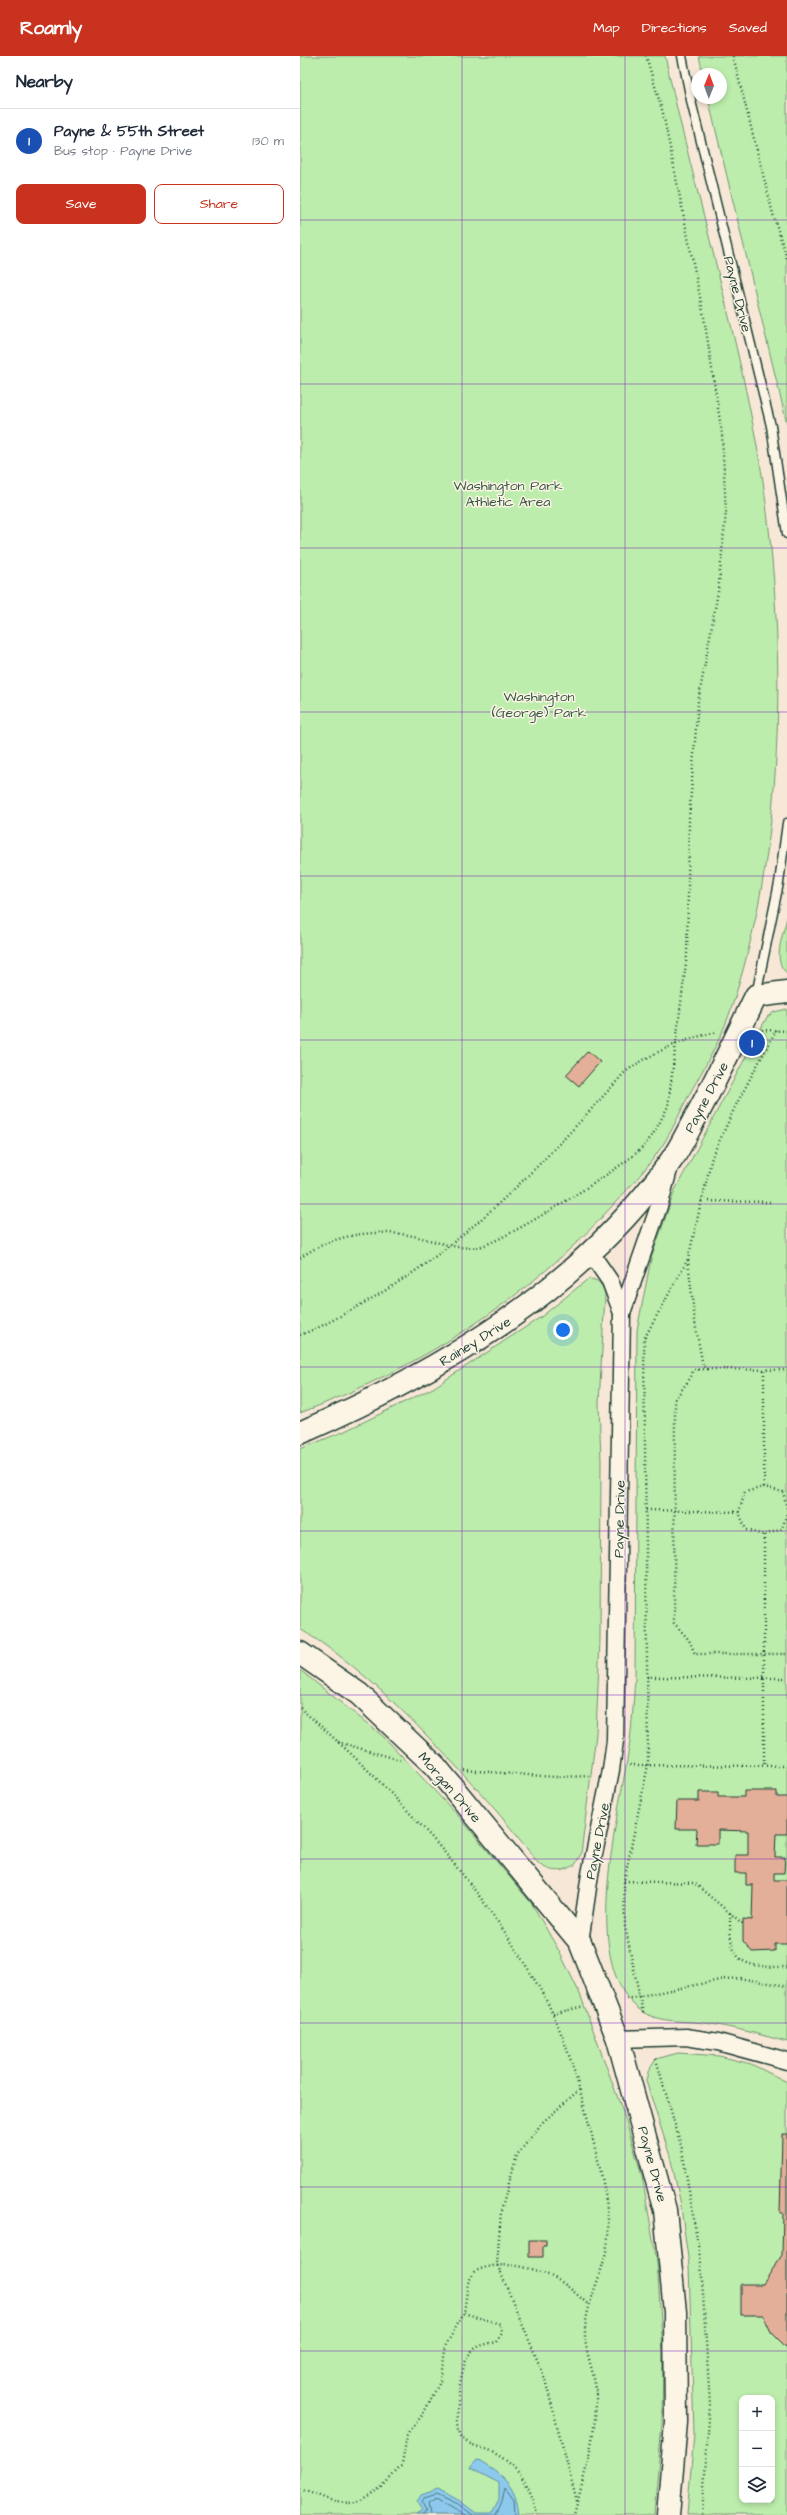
<!DOCTYPE html>
<meta charset="utf-8">
<style>
:root{--surface:#fff;--page:#f2f2f3;--text:#1f2937;--muted:#747a83;--line:#e0e1e3;--accent:#c8321e}
body{margin:0;font-family:"Architects Daughter",sans-serif;background:var(--page);color:var(--text)}
.controls{position:absolute;right:12px;bottom:12px;display:grid;overflow:hidden;border-radius:8px;box-shadow:0 2px 6px #0003}
.controls button{width:36px;height:36px;display:grid;place-items:center;padding:0;border:0;border-bottom:1px solid var(--line);background:var(--surface);color:var(--text);font:20px sans-serif}
.compass{position:absolute;left:391px;top:12px;width:36px;height:36px;border-radius:50%;background:var(--surface);box-shadow:0 2px 6px #0003;rotate:1deg}
.you{position:absolute;left:263px;top:1274px;width:14px;height:14px;margin:-10px;border:3px solid #fff;border-radius:50%;background:#1a73e8;box-shadow:0 0 0 6px #1a73e833}
.badge{display:grid;place-items:center;width:26px;height:26px;border-radius:50%;background:var(--accent);color:#fff;font-size:13px;font-weight:700}
.pin{position:absolute;translate:-50% -50%;border:2px solid #fff;box-shadow:0 1px 4px #0006}
.list{margin:0;padding:0;list-style:none}
h2{display:flex;justify-content:space-between;align-items:center;height:52px;margin:0;padding:0 16px;font-size:17px}
h2 small{font-size:13px;font-weight:400;color:var(--muted)}
.list li{display:grid;grid-template-columns:26px 1fr auto;gap:12px;align-items:center;box-sizing:border-box;height:64px;padding:0 16px;border-top:1px solid var(--line)}
.list b{display:block;font-size:15px;white-space:nowrap}
.list p{margin:0;font-size:13px;white-space:nowrap;color:var(--muted)}
.list em{font-size:13px;font-style:normal;color:var(--muted)}
.actions{display:flex;gap:8px;padding:12px 16px}
.actions a{flex:1;padding:9px 0;border:1px solid var(--accent);border-radius:8px;text-align:center;font-size:14px;color:var(--accent)}
.actions .main{background:var(--accent);color:#fff}
.icon{flex:none;width:22px;height:22px;fill:none;stroke:currentColor;stroke-width:2;stroke-linecap:round;stroke-linejoin:round}
.map{position:relative;flex:none;width:487px;height:2459px;overflow:hidden}
header{display:flex;align-items:center;gap:24px;box-sizing:border-box;height:56px;padding:0 20px;background:var(--accent);color:#fff}
header strong{font-size:19px}
nav{display:flex;gap:22px;margin-inline-start:auto;font-size:14px}
main{display:flex}
aside{flex:1;background:var(--surface)}
.map>svg:first-child{display:block}
.green{fill:#bdedac;stroke:#6e9570;fill-rule:evenodd}
.water{fill:#8cc9ec;stroke:#6091a2}
.lines{fill:none;stroke-linecap:round;stroke-linejoin:round}
.shore{stroke:#4b757e;stroke-width:1}
.building{fill:#e4af98;stroke:#1f3d34}
.lane-casing{stroke:#1f3d34;stroke-width:11}
.street-casing{stroke:#1f3d34;stroke-width:19}
.secondary-casing{stroke:#1f3d34;stroke-width:25}
.path{stroke:#1f3d34;stroke-width:2.5;stroke-dasharray:1 3;stroke-linecap:butt}
.lane{stroke:#fcf5e5;stroke-width:8}
.street{stroke:#fcf5e5;stroke-width:16}
.secondary{stroke:#fcf5e5;stroke-width:22}
.grid{fill:none;stroke:#7b2cbf;stroke-width:1;stroke-opacity:0.55}
.labels{text-anchor:middle;stroke-width:3;stroke-linejoin:round;paint-order:stroke}
.street-label{font-size:14px;fill:#1f3d34;stroke:#fcf5e5}
.park-label{font-size:14px;fill:#375746;stroke:#fcf5e5}
</style>
<header>
<strong>Roamly</strong>
<nav><a>Map</a><a>Directions</a><a>Saved</a></nav>
</header>
<main>
<aside>
<h2>Nearby<small></small></h2>
<ul class="list">
<li><span class="badge" style="background:#1a4fb4">1</span><div><b>Payne &amp; 55th Street</b><p>Bus stop · Payne Drive</p></div><em>130 m</em></li>
</ul>
<div class="actions"><a class="main">Save</a><a>Share</a></div>
</aside>
<div class="map">
<svg width="487" height="2459" viewBox="0 0 487 2459">
<rect width="100%" height="100%" fill="#f7e7d6"/>
<filter id="ink" filterUnits="userSpaceOnUse"><feTurbulence type="fractalNoise" baseFrequency=".025" numOctaves="2"/><feDisplacementMap in="SourceGraphic" scale="8" xChannelSelector="R" yChannelSelector="G"/><feConvolveMatrix kernelMatrix="1 2 1 2 8 2 1 2 1" color-interpolation-filters="sRGB"/></filter>
<g filter="url(#ink)">
<g class="green">
<path d="M 0,0 L 365,0 C 396,142 440,282 463,425 C 487,597 486,794 429,959 C 419,987 404,1012 390,1037 C 381,1054 374,1071 364,1087 C 350,1109 332,1129 314,1148 C 229,1243 119,1312 0,1357 Z"/>
<path d="M 399,0 L 487,0 L 487,368 L 408,42 L 421,42 L 421,18 L 403,18 Z"/>
<path d="M 487,861 L 487,917 C 471,905 484,877 487,861 Z"/>
<path d="M 487,953 L 487,1986 C 462,1979 436,1972 411,1968 C 390,1964 361,1968 343,1956 C 279,1915 317,1767 327,1704 C 332,1677 333,1650 335,1622 L 337,1274 L 351,1203 L 375,1134 L 467,961 L 474,956 Z"/>
<path d="M 288,1223 C 299,1223 303,1229 305,1239 L 299,1347 L 301,1406 L 300,1583 L 296,1678 L 281,1798 L 275,1809 C 261,1817 251,1817 238,1807 C 206,1764 170,1724 132,1685 C 92,1643 50,1603 0,1573 L 0,1393 L 45,1375 L 133,1332 L 241,1261 Z"/>
<path d="M 0,1614 L 84,1681 L 162,1764 L 232,1848 L 259,1895 L 280,1938 L 324,2059 L 342,2120 L 357,2206 L 363,2296 L 362,2368 L 354,2459 L 0,2459 Z"/>
<path d="M 378,1997 L 419,2000 L 451,2008 L 487,2026 L 487,2459 L 387,2459 L 394,2378 L 389,2209 L 380,2144 L 370,2100 L 346,2025 L 348,2016 L 356,2003 ZM 442,2342 L 472,2342 L 472,2444 L 442,2444 Z"/>
</g>
<path class="water" d="M 177,2404 C 202,2419 216,2428 219,2459 L 116,2459 L 122,2455 L 117,2446 L 121,2439 L 138,2433 L 160,2445 L 176,2457 L 192,2457 L 199,2443 L 199,2427 L 170,2412 Z"/>
<g class="lines">
<g class="shore">
<path d="M 123,2459 L 126,2455 L 122,2446 L 124,2442 L 137,2438 L 158,2448 L 173,2459"/>
<path d="M 130,2459 L 128,2446 L 136,2443 L 165,2459"/>
<path d="M 196,2459 L 202,2444 L 205,2432 L 214,2444 L 215,2459"/>
</g>
</g>
<g class="building">
<path d="M 288,995 L 300,1006 L 279,1030 L 266,1019 Z"/>
<path d="M 444,1735 L 477,1735 L 477,1741 L 487,1741 L 487,1778 L 476,1778 L 475,1801 L 485,1801 L 484,1817 L 474,1817 L 474,1824 L 487,1824 L 487,1888 L 475,1888 L 475,1895 L 452,1896 L 443,1885 L 443,1863 L 452,1864 L 453,1829 L 446,1829 L 446,1817 L 435,1817 L 435,1799 L 448,1799 L 448,1775 L 418,1774 L 418,1788 L 396,1788 L 397,1773 L 376,1773 L 377,1745 L 399,1745 L 399,1736 L 418,1736 L 418,1741 L 444,1741 Z"/>
<path d="M 482,2078 L 487,2078 L 487,2292 L 471,2276 L 463,2259 L 441,2259 L 441,2228 L 463,2228 L 482,2199 L 483,2157 L 480,2157 Z"/>
<path d="M 229,2184 L 246,2184 L 246,2190 L 243,2190 L 243,2201 L 229,2201 Z"/>
</g>
<g class="lines">
<defs>
<g id="lane">
<path d="M 382,0 L 392,49 L 471,370 L 487,478"/>
<path d="M 456,939 L 479,827 L 487,767"/>
</g>
<g id="street">
<path d="M 290,1196 L 310,1225 L 322,1257"/>
<path d="M 280,1886 L 290,1818 L 311,1714 L 315,1685 L 322,1257 L 360,1147 L 370,1110"/>
<path d="M 318,1983 L 386,1981 L 418,1986 L 487,2005"/>
</g>
<g id="secondary">
<path d="M 0,1377 C 141,1315 279,1234 370,1106 C 379,1094 386,1079 393,1066 C 416,1025 435,983 456,940 L 487,936"/>
<path d="M 0,1597 L 59,1638 L 135,1710 L 280,1886 L 318,1983 L 365,2154 L 375,2256 L 376,2366 L 368,2459"/>
</g>
</defs>
<use href="#lane" class="lane-casing"/>
<use href="#street" class="street-casing"/>
<use href="#secondary" class="secondary-casing"/>
<g class="path">
<path d="M 433,0 L 473,158 L 487,203"/>
<path d="M 462,974 L 487,975"/>
<path d="M 401,1145 L 472,1146"/>
<path d="M 0,1202 C 34,1177 78,1172 118,1181 C 138,1186 157,1194 178,1191 C 200,1188 326,1110 343,1091 C 354,1079 361,1064 368,1050 L 387,899 L 389,762 L 398,646 L 418,536 L 426,456 L 422,378 L 404,261 L 363,57 L 346,0"/>
<path d="M 388,1204 L 395,1267 L 403,1310 L 407,1313 L 487,1314"/>
<path d="M 0,1279 C 22,1271 42,1259 62,1248 C 167,1190 246,1104 325,1016 C 353,996 383,983 417,976"/>
<path d="M 407,1313 L 393,1314 L 391,1321 L 375,1343 L 374,1567 L 389,1584 L 395,1598 L 487,1598"/>
<path d="M 464,1431 L 464,1314"/>
<path d="M 487,1452 L 483,1436 L 464,1431 L 445,1436 L 439,1456 L 446,1474 L 464,1479 L 482,1473 L 487,1457"/>
<path d="M 346,1454 L 439,1456"/>
<path d="M 464,1479 L 464,1710"/>
<path d="M 347,1621 L 487,1622"/>
<path d="M 0,1652 C 80,1721 154,1798 212,1887 C 226,1910 242,1934 253,1958 C 270,1996 281,2037 291,2076 C 299,2109 310,2146 308,2181 C 306,2213 287,2242 285,2274 C 284,2296 295,2316 296,2337 C 297,2378 284,2420 274,2459"/>
<path d="M 38,1686 L 100,1704"/>
<path d="M 330,1709 L 487,1710"/>
<path d="M 164,1714 L 255,1721 L 290,1720"/>
<path d="M 324,1825 L 394,1827 L 443,1868"/>
<path d="M 430,1857 C 429,1907 439,1911 487,1911"/>
<path d="M 326,1943 L 425,1923 L 438,1922 L 487,1930"/>
<path d="M 343,1957 L 325,1870 L 324,1825 L 348,1709 L 344,1283 L 388,1203 L 412,1101 L 435,1051 L 476,974"/>
<path d="M 253,1958 L 284,1950"/>
<path d="M 356,2003 L 382,2093 L 401,2207 L 410,2349 L 402,2459"/>
<path d="M 164,2257 L 200,2268 L 202,2277 L 197,2286 C 186,2288 175,2289 168,2300 C 160,2313 152,2371 163,2383 C 169,2389 180,2391 188,2394 C 217,2407 231,2429 237,2459"/>
<path d="M 0,2433 L 36,2446 L 52,2447 L 61,2444 L 82,2431 L 102,2409 L 107,2379 L 123,2358 L 140,2326 L 146,2289 L 164,2257 L 168,2227 L 174,2216 C 198,2203 234,2210 258,2224 C 269,2230 279,2241 289,2249"/>
<path d="M 277,2445 L 244,2320 L 197,2208 L 201,2155 L 217,2099 L 243,2066 L 280,2033"/>
</g>
<use href="#lane" class="lane"/>
<use href="#street" class="street"/>
<use href="#secondary" class="secondary"/>
</g>
</g>
<path class="grid" d="M 162,0 L 162,2459M 325,0 L 325,2459M 0,164 L 487,164M 0,328 L 487,328M 0,492 L 487,492M 0,656 L 487,656M 0,820 L 487,820M 0,984 L 487,984M 0,1148 L 487,1148M 0,1311 L 487,1311M 0,1475 L 487,1475M 0,1639 L 487,1639M 0,1803 L 487,1803M 0,1967 L 487,1967M 0,2131 L 487,2131M 0,2295 L 487,2295"/>
<g class="labels">
<g class="street-label">
<text transform="translate(438 238) rotate(76)" y="5">Payne Drive</text>
<text transform="translate(406 1041) rotate(-62)" y="5">Payne Drive</text>
<text transform="translate(175 1285) rotate(-32)" y="5">Rainey Drive</text>
<text transform="translate(319 1463) rotate(-89)" y="5">Payne Drive</text>
<text transform="translate(150 1731) rotate(49)" y="5">Morgan Drive</text>
<text transform="translate(297 1785) rotate(-79)" y="5">Payne Drive</text>
<text transform="translate(353 2108) rotate(75)" y="5">Payne Drive</text>
</g>
<g class="park-label">
<text x="208" y="434">Washington Park<tspan x="208" dy="16">Athletic Area</tspan></text>
<text x="239" y="645">Washington<tspan x="239" dy="16">(George) Park</tspan></text>
</g>
</g>
</svg>
<div class="controls">
<button>+</button>
<button>−</button>
<button><svg class="icon" aria-label="layers" viewBox="0 0 24 24"><path d="M12 4l9 5-9 5-9-5zM3 14l9 5 9-5"/></svg></button>
</div>
<svg class="compass" viewBox="-18 -18 36 36"><path d="M0-13l5 13h-10z" fill="#e53935"/><path d="M0 13l5-13h-10z" fill="#747a83"/></svg>
<div class="you"></div>
<div class="pin badge" style="left:452px;top:987px;background:#1a4fb4">1</div>
</div>
</main>
